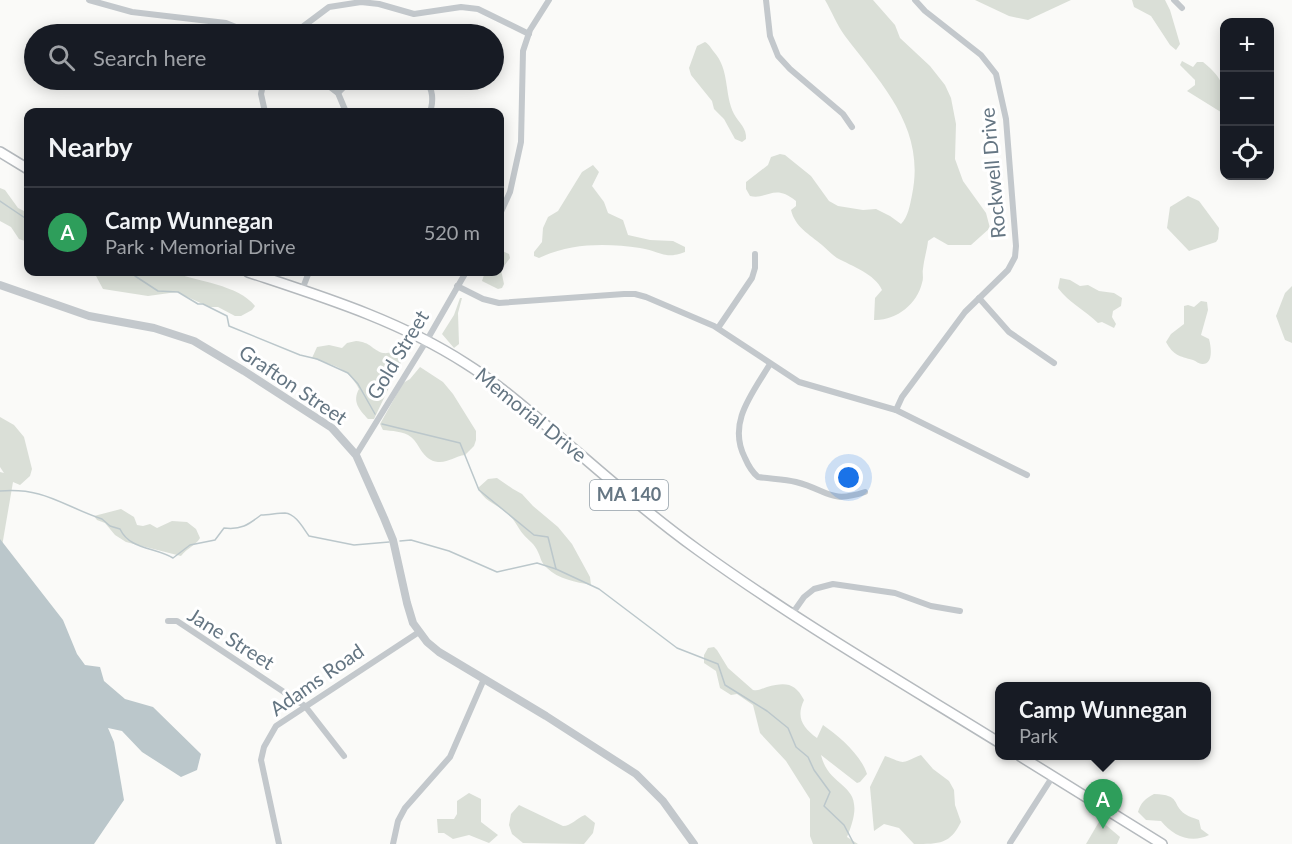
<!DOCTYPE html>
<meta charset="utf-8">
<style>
:root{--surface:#171b24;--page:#20242c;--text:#f1f3f6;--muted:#9ea1a6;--line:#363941;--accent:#e4572e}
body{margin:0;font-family:Lato,sans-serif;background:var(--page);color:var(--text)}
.controls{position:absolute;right:18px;top:18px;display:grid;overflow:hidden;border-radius:12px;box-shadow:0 3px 15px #0003}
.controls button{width:54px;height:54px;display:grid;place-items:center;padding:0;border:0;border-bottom:2px solid var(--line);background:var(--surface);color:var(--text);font:30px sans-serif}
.you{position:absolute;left:849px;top:478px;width:21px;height:21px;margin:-15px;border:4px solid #fff;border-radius:50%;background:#1a73e8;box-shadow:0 0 0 9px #1a73e833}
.badge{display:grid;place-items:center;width:39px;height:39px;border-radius:50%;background:var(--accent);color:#fff;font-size:20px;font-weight:700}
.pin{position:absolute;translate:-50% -50px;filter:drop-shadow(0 2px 3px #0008)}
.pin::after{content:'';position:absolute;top:32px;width:21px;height:18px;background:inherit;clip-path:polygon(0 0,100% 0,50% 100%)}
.popup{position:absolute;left:995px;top:682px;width:216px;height:78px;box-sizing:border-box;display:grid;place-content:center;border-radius:12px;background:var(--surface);filter:drop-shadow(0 2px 4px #0005);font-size:20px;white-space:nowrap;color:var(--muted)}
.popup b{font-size:22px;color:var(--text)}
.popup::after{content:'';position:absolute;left:50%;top:100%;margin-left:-12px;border:12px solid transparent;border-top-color:var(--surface)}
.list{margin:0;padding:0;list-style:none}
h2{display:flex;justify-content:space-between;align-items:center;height:78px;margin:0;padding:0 24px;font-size:26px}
h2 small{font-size:20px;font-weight:400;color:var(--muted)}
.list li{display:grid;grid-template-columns:39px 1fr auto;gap:18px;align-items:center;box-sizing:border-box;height:90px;padding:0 24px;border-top:2px solid var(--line)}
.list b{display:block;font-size:22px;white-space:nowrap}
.list p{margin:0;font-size:20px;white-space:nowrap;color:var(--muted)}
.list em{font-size:20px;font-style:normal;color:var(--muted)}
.icon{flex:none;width:33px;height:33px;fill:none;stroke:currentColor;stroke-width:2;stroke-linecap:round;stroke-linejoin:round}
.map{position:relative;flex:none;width:1292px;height:844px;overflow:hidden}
.search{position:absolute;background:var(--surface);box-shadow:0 3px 15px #0003;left:24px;top:24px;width:480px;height:66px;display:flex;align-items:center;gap:15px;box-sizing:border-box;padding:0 21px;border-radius:33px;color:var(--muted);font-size:22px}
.panel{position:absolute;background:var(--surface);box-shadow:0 3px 15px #0003;left:24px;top:108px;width:480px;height:168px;border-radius:12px}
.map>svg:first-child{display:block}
.green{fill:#dadfd7}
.water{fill:#bbc7cb}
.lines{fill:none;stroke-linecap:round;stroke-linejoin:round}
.stream{stroke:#bbc7cb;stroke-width:1.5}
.primary-casing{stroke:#b5babe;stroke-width:12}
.minor{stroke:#c3c8cc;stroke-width:6}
.tertiary{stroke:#c3c8cc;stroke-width:8}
.primary{stroke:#fff;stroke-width:9}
.labels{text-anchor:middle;stroke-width:6;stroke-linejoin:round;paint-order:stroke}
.shield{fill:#fff;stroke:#939fa8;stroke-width:1.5}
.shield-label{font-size:18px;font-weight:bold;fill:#657683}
.street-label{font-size:20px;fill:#657683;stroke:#fff}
</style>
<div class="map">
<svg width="1292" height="844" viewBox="0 0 1292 844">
<rect width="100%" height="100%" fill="#fafaf8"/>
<g class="green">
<path d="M 825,0 L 873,0 L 895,25 L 900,38 L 930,66 L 945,85 L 951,98 L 956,124 L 955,159 L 963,181 L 986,213 L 990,228 L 971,245 L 948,245 L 934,237 L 928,241 C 927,250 924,259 923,269 C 922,273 924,278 922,283 C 917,304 896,321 874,320 L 875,298 L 882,290 C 875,274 852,266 837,258 C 831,254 827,249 822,245 C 809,234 795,227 791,210 L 796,206 L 796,201 C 774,183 768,200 750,196 L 746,189 L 746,182 L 768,165 L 771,157 L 780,154 L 785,155 L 811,176 L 829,201 L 838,206 L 863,210 L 876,209 L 890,216 L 901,224 C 908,217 910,205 912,195 C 926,128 882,85 845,36 C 837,25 832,12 825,0 Z"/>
<path d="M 975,0 L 1071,0 L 1028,20 L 1009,16 Z"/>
<path d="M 1132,0 L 1165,0 L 1170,10 L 1180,44 L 1176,50 L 1170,45 L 1151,16 L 1134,7 Z"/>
<path d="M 705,42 C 710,45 710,47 714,52 C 730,70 724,94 734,114 C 739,123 747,128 746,139 L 742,142 L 735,139 L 724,119 L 714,109 L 712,101 L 691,75 L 689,68 L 697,46 Z"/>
<path d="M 1182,61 L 1193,67 L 1197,62 L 1203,62 C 1225,80 1225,88 1224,114 L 1187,91 L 1195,85 L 1195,80 L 1180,65 Z"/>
<path d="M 593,165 L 599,172 L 592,186 L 604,202 L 608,213 L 623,220 L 628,235 L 650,240 L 673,241 L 685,247 L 685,252 C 665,260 660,251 640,248 C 606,243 570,243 539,258 L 534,256 L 534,252 L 542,242 L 543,228 L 548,217 L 558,211 L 582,172 Z"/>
<path d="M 0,188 L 5,190 L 18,208 L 28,213 L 28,242 L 19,239 L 11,227 L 0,221 Z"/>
<path d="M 1188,196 L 1199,201 L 1219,228 L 1218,239 L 1216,242 L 1189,251 L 1167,228 L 1170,207 Z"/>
<path d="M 500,250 L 509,254 L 510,258 L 501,270 L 504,284 L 502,288 L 498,289 L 482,281 L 485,272 L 500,272 Z"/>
<path d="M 85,272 L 172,272 C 196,281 239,285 255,306 L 252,310 L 241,316 L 235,316 L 218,307 L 209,307 L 177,292 L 148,296 L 103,289 L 96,276 Z"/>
<path d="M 1060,278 L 1070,280 L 1080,286 L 1088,285 L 1099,291 L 1114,293 L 1122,298 L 1121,306 L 1113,311 L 1112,317 L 1116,324 L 1114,328 L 1102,322 L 1098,323 C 1085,310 1069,303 1058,288 Z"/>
<path d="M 1292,286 L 1292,343 L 1285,340 L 1276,316 L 1285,293 Z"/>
<path d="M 460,298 L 462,298 L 458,313 L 459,344 L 454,348 L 442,334 L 454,315 Z"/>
<path d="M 1201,301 L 1207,302 L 1208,310 L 1201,335 L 1209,339 C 1211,346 1214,365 1202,364 C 1199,364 1196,361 1193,360 C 1179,356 1174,356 1166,342 L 1171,334 L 1184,324 L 1184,306 L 1188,305 L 1194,307 Z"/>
<path d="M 356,341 C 371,342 372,350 383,353 C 390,354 396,350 403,353 L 404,356 L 374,419 L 368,419 C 359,409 352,402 359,389 C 348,367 334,366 312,358 L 317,347 L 329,345 L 342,348 L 347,343 Z"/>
<path d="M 420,367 L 443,382 L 453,394 L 476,431 L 476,440 L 474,446 L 465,455 C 455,456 448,463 438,462 C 422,460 420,444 411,437 C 404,431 391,431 383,430 L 380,424 L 403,383 L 410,379 Z"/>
<path d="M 0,417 L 14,425 L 24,437 L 32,469 L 30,476 L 20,485 L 13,482 L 0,558 L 0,472 L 4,473 L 0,467 Z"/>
<path d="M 497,478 L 513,489 L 522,494 L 533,506 L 558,527 L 572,544 L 590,577 L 591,585 C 576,582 558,579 547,568 C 541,563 541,558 538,552 C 535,544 528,540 523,534 C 518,528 515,520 509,515 C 498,504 484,502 478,488 L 488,479 Z"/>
<path d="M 121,509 L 134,517 L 137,525 L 143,526 L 150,524 L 157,528 L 172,521 L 187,522 L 196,529 L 200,538 C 196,545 187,548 181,556 L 126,542 L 115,535 L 105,523 L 97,520 L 94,516 Z"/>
<path d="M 714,647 L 717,650 L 728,668 L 753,690 C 759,691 761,689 767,687 C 786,682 795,683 804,700 C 796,717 802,727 817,738 L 823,725 C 839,736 861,755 867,774 L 860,782 L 857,783 L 821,755 C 830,793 871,780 847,837 L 858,844 L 813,844 L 810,836 L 810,799 L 786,761 L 760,733 L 753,705 L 737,694 L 731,695 L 720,688 L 716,671 L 704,663 L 704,655 L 708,648 Z"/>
<path d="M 921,755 L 933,769 L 949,781 L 954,790 L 955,805 L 961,822 C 950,844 940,844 914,844 L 899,828 L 884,824 L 874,831 L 870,787 L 885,756 C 907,764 899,764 921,755 Z"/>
<path d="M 469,793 L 481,799 L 481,822 L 498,835 L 489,843 L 469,835 L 453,839 L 444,833 L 438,833 L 437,819 L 454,819 L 457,814 L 457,801 Z"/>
<path d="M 1154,794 C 1182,795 1171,804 1185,814 C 1189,817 1195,818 1199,820 L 1201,829 L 1209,835 C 1191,844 1173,836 1161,821 L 1146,820 L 1138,812 C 1141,802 1145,799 1154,794 Z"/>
<path d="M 519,805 L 563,826 C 571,826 577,818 585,815 L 595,823 L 593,833 L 584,844 L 523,843 L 512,834 L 509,825 L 511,814 Z"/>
<path d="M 1100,820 L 1120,837 L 1117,844 L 1086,844 Z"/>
</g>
<path class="water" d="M 0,539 L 63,620 L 77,654 L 85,665 L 100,667 L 104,681 L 125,699 L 153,707 L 201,754 L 197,770 L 181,777 L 142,752 L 122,731 L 108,728 L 114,742 L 124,800 L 94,844 L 0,844 Z"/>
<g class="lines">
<g class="stream">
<path d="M 0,201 L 28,220"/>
<path d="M 133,272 L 135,276 L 158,291 L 178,292 L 198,304 L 203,304 L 227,316 L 229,326 L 300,355 L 317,359 L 348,373 L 358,384 L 375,414"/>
<path d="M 382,424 L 460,443 L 479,490 L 534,535 L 548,537 L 556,569 L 599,589 L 677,648 L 718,664 L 725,685 L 767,711 L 788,728 L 796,747 L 808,757 L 814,770 L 830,792 L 824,806 L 844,825 L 854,844"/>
<path d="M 0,491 C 44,487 63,506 102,519 L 110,526 L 120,529 C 130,550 155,547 173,558 L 190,545 L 215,540 L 224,528 C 241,530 248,525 261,515 C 269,515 277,513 285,513 C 296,514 303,528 309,536 L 354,545 L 389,542"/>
<path d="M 400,541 L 411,540 L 449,551 L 497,572 L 537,563 L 556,569"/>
</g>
<defs>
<g id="primary">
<path d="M 0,152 L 28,169"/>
<path d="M 248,272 C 323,297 398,320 465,363 C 497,383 525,408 554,432 C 601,472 648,514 698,550 C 795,620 898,680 1000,743"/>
<path d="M 1020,756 L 1162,844"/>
</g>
</defs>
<use href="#primary" class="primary-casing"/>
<g class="minor">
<path d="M 89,0 L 132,12 L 226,23 L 253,34"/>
<path d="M 766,0 L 770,36 L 778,56 L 790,69 L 843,114 L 852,127"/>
<path d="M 1174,0 L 1182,8"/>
<path d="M 293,34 L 329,7 L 361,2 L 379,4 L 414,14 L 461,7 L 478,9 L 529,34"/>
<path d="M 264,80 L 261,94 L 265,112"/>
<path d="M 321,80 L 338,93 L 346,112"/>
<path d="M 426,80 C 433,90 434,100 430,112"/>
<path d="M 338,93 L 344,87 L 362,80"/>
<path d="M 500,214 L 510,192 L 521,142 L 523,51 L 530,30 L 549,0"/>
<path d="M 457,286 L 483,299 L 499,303 L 624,294 L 635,294 L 646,297 L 714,326 L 799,382 L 896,410 L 1027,475"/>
<path d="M 302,290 L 309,272"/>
<path d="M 979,298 L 1009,332 L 1054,363"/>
<path d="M 718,328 L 752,278 L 755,268 L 755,254"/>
<path d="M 770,364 C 752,394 727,423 745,458 C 748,465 752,472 758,477 C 771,479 784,479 796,482 C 828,490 829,504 865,492"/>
<path d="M 896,410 L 902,397 L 965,312 L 1008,270 L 1015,257 L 1016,246 L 1006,119 L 996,74 L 981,55 L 925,11 L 915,0"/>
<path d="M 356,455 L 427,340 L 466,272"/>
<path d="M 792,614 L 804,597 L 814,589 L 833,584 L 895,593 L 931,606 L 960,611"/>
<path d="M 168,621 L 177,621 L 183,625 L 305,706 L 344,756"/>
<path d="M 1010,843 L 1053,776"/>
<path d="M 279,844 L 261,760 L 264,747 L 276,726 L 419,632"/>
<path d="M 393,844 L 398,821 L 405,808 L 450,757 L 484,679"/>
</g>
<path class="tertiary" d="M 0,285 L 89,316 L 154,328 L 194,341 L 244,371 L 332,428 L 356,455 L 384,518 L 393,540 L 407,603 L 413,623 L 427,642 L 439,652 L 546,716 L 636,774 L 663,801 L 694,844"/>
<use href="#primary" class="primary"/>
</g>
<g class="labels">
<rect class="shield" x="590" y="480" width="78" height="30" rx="4.5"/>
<g class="shield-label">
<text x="629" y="501">MA 140</text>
</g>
<g class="street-label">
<text transform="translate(993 173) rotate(-95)" y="7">Rockwell Drive</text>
<text transform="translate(398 355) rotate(-59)" y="7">Gold Street</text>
<text transform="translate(293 385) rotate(34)" y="7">Grafton Street</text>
<text transform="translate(531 415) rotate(39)" y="7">Memorial Drive</text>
<text transform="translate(231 639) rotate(32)" y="7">Jane Street</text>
<text transform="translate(317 680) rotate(-35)" y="7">Adams Road</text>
</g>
</g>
</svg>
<div class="controls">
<button>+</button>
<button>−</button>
<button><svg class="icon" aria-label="locate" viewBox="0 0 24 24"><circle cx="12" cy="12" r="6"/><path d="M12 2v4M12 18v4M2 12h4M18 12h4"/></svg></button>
</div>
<div class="you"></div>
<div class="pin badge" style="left:1103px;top:829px;background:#2e9e5b">A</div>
<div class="popup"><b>Camp Wunnegan</b>Park</div>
<div class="search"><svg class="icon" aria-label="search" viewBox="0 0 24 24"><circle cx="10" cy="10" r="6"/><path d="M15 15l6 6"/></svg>Search here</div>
<section class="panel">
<h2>Nearby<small></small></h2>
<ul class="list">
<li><span class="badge" style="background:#2e9e5b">A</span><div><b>Camp Wunnegan</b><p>Park · Memorial Drive</p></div><em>520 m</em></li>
</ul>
</section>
</div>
